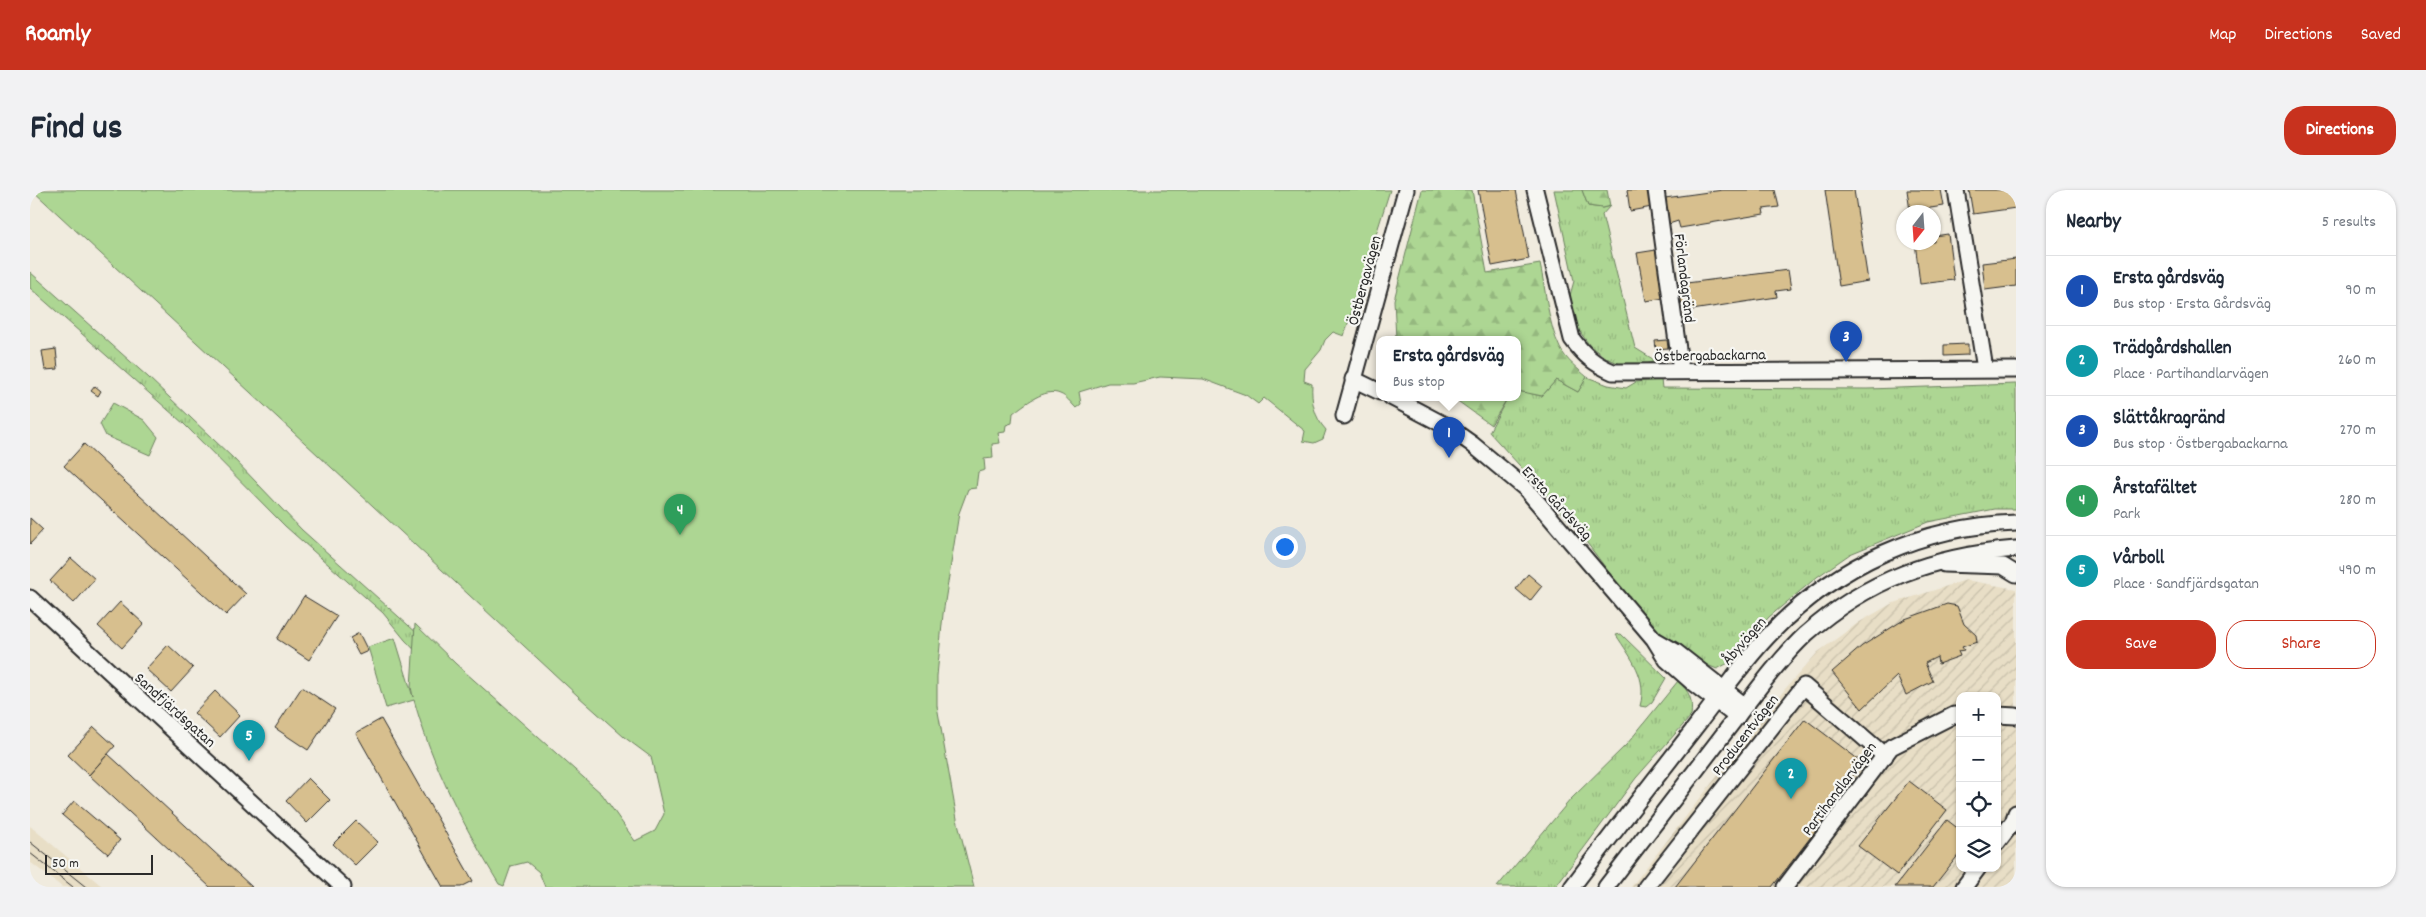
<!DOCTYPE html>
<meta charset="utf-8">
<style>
:root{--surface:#fff;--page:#f2f2f3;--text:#1f2937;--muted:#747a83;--line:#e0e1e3;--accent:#c8321e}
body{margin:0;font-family:Dekko,sans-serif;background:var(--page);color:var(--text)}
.controls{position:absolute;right:15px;bottom:15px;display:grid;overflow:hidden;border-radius:10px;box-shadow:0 1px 4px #0004}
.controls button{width:45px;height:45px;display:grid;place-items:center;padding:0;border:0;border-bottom:1px solid var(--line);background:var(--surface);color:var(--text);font:25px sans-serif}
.compass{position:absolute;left:1866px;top:15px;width:45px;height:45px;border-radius:50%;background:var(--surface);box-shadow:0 1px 4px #0004;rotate:197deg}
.scale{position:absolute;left:15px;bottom:12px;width:108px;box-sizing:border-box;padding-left:5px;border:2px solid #2b2b2b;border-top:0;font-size:14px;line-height:18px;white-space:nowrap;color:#2b2b2b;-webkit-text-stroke:4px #f6f6f2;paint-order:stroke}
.you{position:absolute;left:1254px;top:356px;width:18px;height:18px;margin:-12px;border:4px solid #fff;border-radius:50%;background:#1a73e8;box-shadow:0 0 0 8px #1a73e833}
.badge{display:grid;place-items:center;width:32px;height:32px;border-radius:50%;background:var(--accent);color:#fff;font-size:16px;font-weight:700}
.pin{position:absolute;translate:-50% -41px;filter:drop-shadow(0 1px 2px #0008)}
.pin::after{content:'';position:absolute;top:26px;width:18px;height:15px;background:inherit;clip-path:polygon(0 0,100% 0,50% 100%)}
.popup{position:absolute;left:1346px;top:146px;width:145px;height:65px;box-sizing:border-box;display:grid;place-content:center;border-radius:10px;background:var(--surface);filter:drop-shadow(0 1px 4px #0005);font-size:16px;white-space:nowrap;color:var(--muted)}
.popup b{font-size:19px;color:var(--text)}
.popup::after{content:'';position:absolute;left:50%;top:100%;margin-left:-10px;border:10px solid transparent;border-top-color:var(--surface)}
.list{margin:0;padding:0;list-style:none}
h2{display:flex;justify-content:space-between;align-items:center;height:65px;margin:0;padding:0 20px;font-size:21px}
h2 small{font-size:16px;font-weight:400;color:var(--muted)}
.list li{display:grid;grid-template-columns:32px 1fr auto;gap:15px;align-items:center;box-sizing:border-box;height:70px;padding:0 20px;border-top:1px solid var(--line)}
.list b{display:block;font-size:19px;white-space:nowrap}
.list p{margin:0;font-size:16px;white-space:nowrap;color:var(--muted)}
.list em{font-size:16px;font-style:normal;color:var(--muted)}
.actions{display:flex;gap:10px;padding:15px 20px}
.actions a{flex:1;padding:11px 0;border:1px solid var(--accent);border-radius:20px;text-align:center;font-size:18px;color:var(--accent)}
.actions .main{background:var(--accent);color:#fff}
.icon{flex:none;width:28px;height:28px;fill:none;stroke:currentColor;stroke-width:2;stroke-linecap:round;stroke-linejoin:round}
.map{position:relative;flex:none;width:1986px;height:697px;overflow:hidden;border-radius:20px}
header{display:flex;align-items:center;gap:30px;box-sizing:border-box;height:70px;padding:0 25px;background:var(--accent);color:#fff}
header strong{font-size:24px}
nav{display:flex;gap:28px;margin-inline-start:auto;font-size:18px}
.intro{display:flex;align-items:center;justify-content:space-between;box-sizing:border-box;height:120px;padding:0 30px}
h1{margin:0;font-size:35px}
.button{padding:12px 22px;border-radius:20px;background:var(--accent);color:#fff;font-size:18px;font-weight:700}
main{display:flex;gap:30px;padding:0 30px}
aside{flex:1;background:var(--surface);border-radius:20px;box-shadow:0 1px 4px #0004}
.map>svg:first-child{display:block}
.built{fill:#e8dec6}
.industrial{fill:url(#industrial-furrows);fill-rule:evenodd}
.grass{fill:url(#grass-tufts);stroke:#6c805f}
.forest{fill:url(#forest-firs);stroke:#6c805f}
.park{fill:#add693;stroke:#6c805f}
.building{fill:#d7bf8e;stroke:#2b2b2b}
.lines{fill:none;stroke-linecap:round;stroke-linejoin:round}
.minor-casing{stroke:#2b2b2b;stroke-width:19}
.minor{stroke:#f6f6f2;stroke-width:15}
.tram{stroke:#2b2b2b;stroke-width:1}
.labels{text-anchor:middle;stroke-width:4.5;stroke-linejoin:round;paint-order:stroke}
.street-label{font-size:16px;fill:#2b2b2b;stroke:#f6f6f2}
</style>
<header>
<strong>Roamly</strong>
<nav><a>Map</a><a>Directions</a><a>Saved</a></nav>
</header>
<div class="intro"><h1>Find us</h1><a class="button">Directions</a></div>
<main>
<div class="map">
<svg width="1986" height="697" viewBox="0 0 1986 697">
<defs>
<pattern id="industrial-furrows" width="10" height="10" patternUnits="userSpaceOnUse" patternTransform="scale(1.25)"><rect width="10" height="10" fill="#e8dec6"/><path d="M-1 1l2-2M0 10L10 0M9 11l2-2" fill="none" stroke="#c7bfaa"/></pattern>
<pattern id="grass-tufts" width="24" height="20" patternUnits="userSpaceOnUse" patternTransform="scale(1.25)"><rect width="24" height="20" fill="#add693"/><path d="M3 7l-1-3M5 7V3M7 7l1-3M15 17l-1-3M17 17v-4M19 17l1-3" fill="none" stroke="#95b87f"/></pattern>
<pattern id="forest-firs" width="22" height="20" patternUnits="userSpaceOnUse" patternTransform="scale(1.25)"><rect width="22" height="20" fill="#add693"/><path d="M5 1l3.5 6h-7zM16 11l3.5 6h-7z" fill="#95b87f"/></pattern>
</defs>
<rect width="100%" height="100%" fill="#f0ebde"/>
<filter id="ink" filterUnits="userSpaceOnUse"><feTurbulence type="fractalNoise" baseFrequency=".02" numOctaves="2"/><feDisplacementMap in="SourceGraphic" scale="10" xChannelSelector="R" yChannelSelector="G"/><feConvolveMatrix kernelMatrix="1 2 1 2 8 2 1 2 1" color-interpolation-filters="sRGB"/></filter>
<g filter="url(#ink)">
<path class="built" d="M 0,636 L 73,697 L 32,697 L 0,672 Z"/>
<path class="industrial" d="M 1936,390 L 1986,399 L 1986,697 L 1601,697 L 1755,499 L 1788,462 L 1828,433 L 1861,414 ZM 1930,506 L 1967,506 L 1967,678 L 1930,678 Z"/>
<g class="grass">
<path d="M 1524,0 L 1552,0 L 1558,16 L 1572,18 L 1580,16 L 1572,25 L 1605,158 L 1626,171 L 1607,177 L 1593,175 L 1576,168 L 1560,156 L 1548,139 L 1539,109 L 1544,91 Z"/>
<path d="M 0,82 L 118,187 L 204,269 L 272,340 L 407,461 L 417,494 L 375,450 L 353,423 L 255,336 L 154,234 L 0,98 Z"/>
<path d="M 1557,187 L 1578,195 L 1596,198 L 1606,192 L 1631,190 L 1632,198 L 1838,199 L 1986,194 L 1986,319 L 1965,319 L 1898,332 L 1820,364 L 1787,387 L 1739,427 L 1700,472 L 1687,479 C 1622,456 1587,389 1546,339 C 1518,306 1488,274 1459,242 L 1478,207 L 1488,207 L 1488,201 L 1512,206 L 1526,190 L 1548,202 Z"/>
<path d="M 1591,444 L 1636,488 L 1622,512 L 1616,517 L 1610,516 C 1618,488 1601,468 1586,445 Z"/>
<path d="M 1648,491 C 1660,502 1663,510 1661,526 L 1606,588 L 1525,697 L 1467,697 L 1541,609 L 1597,554 Z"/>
</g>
<g class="forest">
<path d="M 1392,0 L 1442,0 L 1457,83 L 1510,74 C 1516,101 1518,134 1530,158 C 1536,170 1548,179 1557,187 L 1548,202 L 1526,190 L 1512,206 L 1488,201 L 1488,149 L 1366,149 L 1364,110 Z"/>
<path d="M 1552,0 L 1577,0 L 1580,16 L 1572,18 L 1558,16 Z"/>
<path d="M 1422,207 L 1478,207 L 1461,235 Z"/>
</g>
<g class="park">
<path d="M 2,0 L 1360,0 L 1314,146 L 1303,142 L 1295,150 L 1291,160 L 1275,179 L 1274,191 L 1282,194 C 1281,211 1284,227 1296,240 L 1293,249 L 1284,253 L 1273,251 L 1275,241 L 1234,208 L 1228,214 L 1216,205 L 1173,189 L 1130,187 L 1103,193 L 1078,193 L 1049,202 L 1051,214 L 1046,218 C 1041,213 1036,206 1030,204 C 1015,197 994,215 983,223 L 982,233 L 976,235 L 975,242 L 968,243 L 970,253 L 962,254 L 963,268 L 954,269 L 955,280 L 948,282 L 946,298 L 938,299 L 929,323 L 913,424 L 907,486 L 907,516 L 927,629 L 944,697 L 515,697 L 509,682 L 497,672 L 481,676 L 474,696 L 469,694 C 434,637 402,575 384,510 L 356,518 L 338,457 L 365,448 L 383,507 L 381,497 L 385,434 L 426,474 L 572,604 L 605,651 L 625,641 L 634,624 L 621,567 L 594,547 L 548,506 Z"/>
<path d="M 83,213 L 114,230 L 128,247 L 120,265 L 76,246 L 70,234 Z"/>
</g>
<g class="building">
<path d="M 1448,0 L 1486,0 L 1499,69 L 1462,76 Z"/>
<path d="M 1597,0 L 1619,0 L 1622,17 L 1600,21 Z"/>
<path d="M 1693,0 L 1745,0 L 1749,17 L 1733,19 L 1734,24 L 1650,38 L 1648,31 L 1639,34 L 1635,8 Z"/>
<path d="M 1795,0 L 1824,0 L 1838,91 L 1809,96 Z"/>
<path d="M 1877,0 L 1911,0 L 1914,16 L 1880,21 Z"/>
<path d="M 1939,0 L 1986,0 L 1986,18 L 1943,24 Z"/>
<path d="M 1918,44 L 1924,90 L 1890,94 L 1885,52 L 1904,52 L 1904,46 Z"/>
<path d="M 1626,60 L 1634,108 L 1616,111 L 1607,63 Z"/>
<path d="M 1986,69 L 1986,96 L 1955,100 L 1952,73 Z"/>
<path d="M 1758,80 L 1761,99 L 1746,101 L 1747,107 L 1662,120 L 1661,115 L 1652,116 L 1649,94 Z"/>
<path d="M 1637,150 L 1638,158 L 1626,159 L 1625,151 Z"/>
<path d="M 1938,154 L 1938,165 L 1914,166 L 1914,155 Z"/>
<path d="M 26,159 L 28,179 L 15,180 L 12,161 Z"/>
<path d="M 65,196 L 71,201 L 68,206 L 61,201 Z"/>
<path d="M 54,254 L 216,404 L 196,425 L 34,276 Z"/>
<path d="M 0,328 L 13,340 L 0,354 Z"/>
<path d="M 41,368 L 65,389 L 44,413 L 20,391 Z"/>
<path d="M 1498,384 L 1512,396 L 1500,411 L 1486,399 Z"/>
<path d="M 274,406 L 307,426 L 279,470 L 247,449 Z"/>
<path d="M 90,412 L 114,434 L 92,458 L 68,436 Z"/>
<path d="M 1917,414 L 1927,416 L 1934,434 L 1946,445 L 1947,452 L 1932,457 L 1934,460 L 1928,461 L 1930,466 L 1908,474 L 1907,467 L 1895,473 L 1903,491 L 1876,505 L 1867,486 L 1832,519 L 1802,482 L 1832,456 L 1875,429 Z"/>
<path d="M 329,443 L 338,461 L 329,465 L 320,448 Z"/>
<path d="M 138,455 L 163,478 L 141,502 L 116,479 Z"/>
<path d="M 272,497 L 305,519 L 278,560 L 245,538 Z"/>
<path d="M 185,501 L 210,525 L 190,547 L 164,523 Z"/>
<path d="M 351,529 L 443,691 L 431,697 L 413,697 L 326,543 Z"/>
<path d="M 1775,529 L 1833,573 L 1819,591 L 1822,593 L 1767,665 L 1742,697 L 1645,697 Z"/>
<path d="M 64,537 L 85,556 L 59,585 L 38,565 Z"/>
<path d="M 78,564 L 89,574 L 222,697 L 180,697 L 59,585 Z"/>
<path d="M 278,588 L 300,610 L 277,633 L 256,611 Z"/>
<path d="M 1879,591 L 1917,620 L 1867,685 L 1828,656 Z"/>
<path d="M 44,611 L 90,650 L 78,664 L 32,625 Z"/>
<path d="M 1917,630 L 1930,640 L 1930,663 L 1903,697 L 1865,697 Z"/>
<path d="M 326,631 L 348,652 L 325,675 L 303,654 Z"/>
</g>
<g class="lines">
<defs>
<g id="minor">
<path d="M 1505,0 L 1542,149 C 1554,165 1564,174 1583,182 L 1986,180"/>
<path d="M 1626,0 L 1651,181"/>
<path d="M 1926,0 L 1955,179"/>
<path d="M 1323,189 L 1350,202"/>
<path d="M 1361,207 L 1418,237 L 1442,254 L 1496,299 L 1624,449 L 1637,470 L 1663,493 L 1707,527"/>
<path d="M 1314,226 L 1376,0"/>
<path d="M 1914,374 L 1973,376 L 1986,384"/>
<path d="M 0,408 L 313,697"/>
<path d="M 1627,451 L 1646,462 L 1715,516"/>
<path d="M 1967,525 L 1986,526"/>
<path d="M 1967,653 L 1983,632 L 1986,623"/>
<path d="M 1542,697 C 1583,643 1625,589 1667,535 C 1692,503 1715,469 1743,441 C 1808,374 1893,336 1986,333"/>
<path d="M 1576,697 C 1614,648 1651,599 1689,550 C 1715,517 1746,472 1776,444 C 1838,389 1905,366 1986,359"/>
<path d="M 1616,697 L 1774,496 L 1855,566"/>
<path d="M 1755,697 L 1861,557 L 1924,525 L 1930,525"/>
<path d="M 1934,697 L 1948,678"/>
</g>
</defs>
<use href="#minor" class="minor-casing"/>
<use href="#minor" class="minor"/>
<g class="tram">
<path d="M 0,652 L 56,697"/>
<path d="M 0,663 L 43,697"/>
</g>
</g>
</g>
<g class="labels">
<g class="street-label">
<text transform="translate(1656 88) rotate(83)" y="6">Förlandagränd</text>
<text transform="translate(1333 90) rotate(-75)" y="6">Östbergavägen</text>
<text transform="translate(1680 164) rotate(-1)" y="6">Östbergabackarna</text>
<text transform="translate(1528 312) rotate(47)" y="6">Ersta Gårdsväg</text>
<text transform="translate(1713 450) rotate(-49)" y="6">Åbyvägen</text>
<text transform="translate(146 519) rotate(42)" y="6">Sandfjärdsgatan</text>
<text transform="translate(1714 544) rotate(-52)" y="6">Producentvägen</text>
<text transform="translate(1808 598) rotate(-53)" y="6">Partihandlarvägen</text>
</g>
</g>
</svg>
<div class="controls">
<button>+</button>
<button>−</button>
<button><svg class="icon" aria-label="locate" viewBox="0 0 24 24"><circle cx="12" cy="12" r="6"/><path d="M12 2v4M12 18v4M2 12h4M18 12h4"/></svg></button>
<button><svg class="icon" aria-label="layers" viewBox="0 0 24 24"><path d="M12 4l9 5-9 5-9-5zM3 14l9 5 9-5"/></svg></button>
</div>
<svg class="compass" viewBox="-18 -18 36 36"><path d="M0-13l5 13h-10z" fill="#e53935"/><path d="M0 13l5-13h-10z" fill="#747a83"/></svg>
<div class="scale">50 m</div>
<div class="you"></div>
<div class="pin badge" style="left:1419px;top:268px;background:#1a4fb4">1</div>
<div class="popup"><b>Ersta gårdsväg</b>Bus stop</div>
<div class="pin badge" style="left:1761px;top:609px;background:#0f9aa8">2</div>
<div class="pin badge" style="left:1816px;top:172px;background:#1a4fb4">3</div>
<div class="pin badge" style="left:650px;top:345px;background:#2e9e5b">4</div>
<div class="pin badge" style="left:219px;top:571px;background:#0f9aa8">5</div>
</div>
<aside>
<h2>Nearby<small>5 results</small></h2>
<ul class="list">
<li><span class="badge" style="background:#1a4fb4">1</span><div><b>Ersta gårdsväg</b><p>Bus stop · Ersta Gårdsväg</p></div><em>90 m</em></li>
<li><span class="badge" style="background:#0f9aa8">2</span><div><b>Trädgårdshallen</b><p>Place · Partihandlarvägen</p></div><em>260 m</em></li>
<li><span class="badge" style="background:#1a4fb4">3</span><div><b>Slättåkragränd</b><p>Bus stop · Östbergabackarna</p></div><em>270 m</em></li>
<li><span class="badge" style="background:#2e9e5b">4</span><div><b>Årstafältet</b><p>Park</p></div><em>280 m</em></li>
<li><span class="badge" style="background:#0f9aa8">5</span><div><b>Vårboll</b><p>Place · Sandfjärdsgatan</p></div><em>490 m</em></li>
</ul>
<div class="actions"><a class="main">Save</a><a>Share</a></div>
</aside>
</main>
